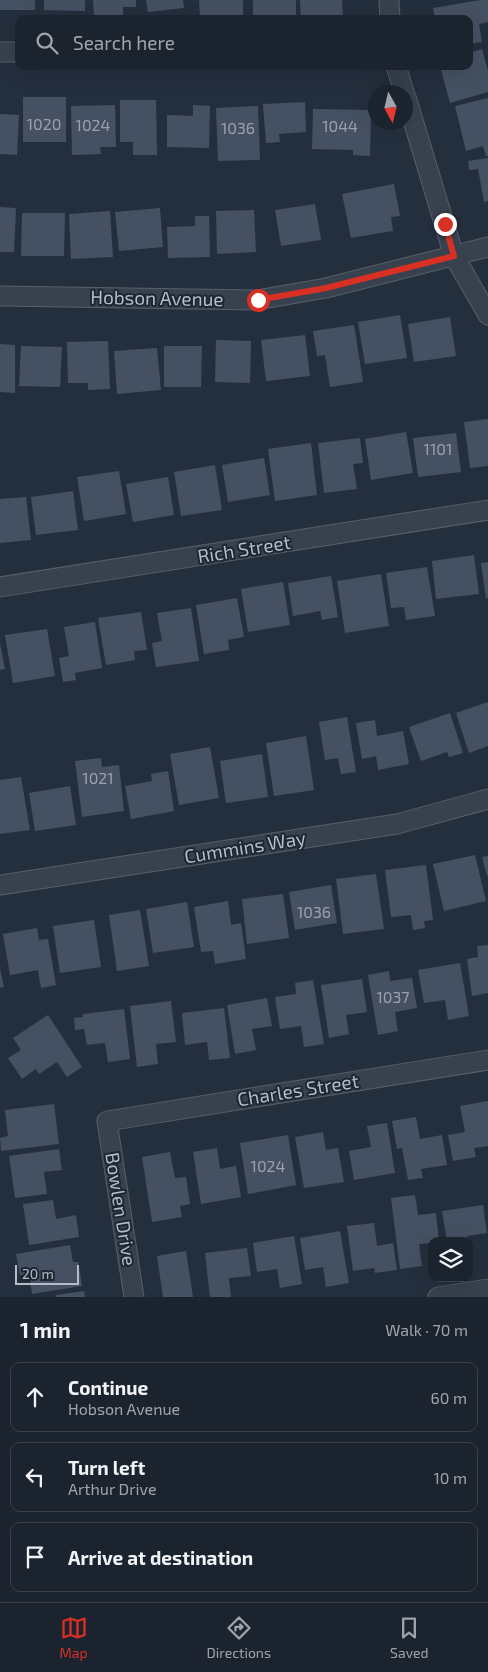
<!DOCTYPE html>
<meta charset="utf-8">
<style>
:root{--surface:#1b232e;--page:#282f3a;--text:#f1f3f6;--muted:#a0a4aa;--line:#39404a;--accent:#d93025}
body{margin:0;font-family:"Exo 2",sans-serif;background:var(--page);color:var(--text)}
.controls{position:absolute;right:15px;bottom:15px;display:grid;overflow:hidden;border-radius:10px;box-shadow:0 5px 20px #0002}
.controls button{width:45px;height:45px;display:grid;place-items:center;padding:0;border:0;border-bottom:1px solid var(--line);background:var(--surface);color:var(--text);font:25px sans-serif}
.compass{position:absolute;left:368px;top:85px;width:45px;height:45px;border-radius:50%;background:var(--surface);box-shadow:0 5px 20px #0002;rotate:172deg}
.scale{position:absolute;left:15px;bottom:12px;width:64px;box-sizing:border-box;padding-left:5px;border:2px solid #b4bcc9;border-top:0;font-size:14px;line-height:18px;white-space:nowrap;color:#b4bcc9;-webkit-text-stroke:4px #1d2633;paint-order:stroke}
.stop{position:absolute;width:15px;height:15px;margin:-11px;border:4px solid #d93025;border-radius:50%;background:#fff}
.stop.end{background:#d93025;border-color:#fff;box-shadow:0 1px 5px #0008}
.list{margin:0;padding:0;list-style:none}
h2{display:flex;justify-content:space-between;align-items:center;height:65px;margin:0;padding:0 20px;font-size:21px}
h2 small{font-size:16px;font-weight:400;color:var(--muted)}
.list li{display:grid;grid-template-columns:32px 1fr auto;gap:15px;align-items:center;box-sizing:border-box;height:70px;margin:0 10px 10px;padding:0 10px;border:1px solid var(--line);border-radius:10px}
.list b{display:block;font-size:19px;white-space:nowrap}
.list p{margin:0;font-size:16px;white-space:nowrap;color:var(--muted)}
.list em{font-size:16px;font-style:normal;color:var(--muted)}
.icon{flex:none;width:28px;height:28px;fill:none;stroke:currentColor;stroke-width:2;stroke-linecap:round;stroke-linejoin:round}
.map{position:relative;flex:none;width:488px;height:1297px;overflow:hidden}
.search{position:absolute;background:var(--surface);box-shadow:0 5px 20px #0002;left:15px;right:15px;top:15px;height:55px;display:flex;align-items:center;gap:12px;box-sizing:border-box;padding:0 18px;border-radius:10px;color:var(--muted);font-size:19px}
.sheet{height:305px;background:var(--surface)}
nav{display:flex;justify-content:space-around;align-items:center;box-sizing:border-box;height:70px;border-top:1px solid var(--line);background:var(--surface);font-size:14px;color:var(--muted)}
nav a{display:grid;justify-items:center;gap:2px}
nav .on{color:var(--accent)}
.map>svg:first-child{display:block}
.building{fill:#455162}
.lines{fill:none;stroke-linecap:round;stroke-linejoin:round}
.minor-casing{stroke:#565f6c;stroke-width:21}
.minor{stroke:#38414e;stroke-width:19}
.route{stroke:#d93025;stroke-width:6}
.labels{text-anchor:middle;stroke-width:4;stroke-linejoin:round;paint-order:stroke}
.number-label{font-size:16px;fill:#98a1af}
.street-label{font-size:19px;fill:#b4bcc9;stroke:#1d2633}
</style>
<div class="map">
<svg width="488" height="1297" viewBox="0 0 488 1297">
<rect width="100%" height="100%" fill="#242f3e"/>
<g class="building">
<rect x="0" y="0" width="35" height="10"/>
<path d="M 44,0 L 85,0 L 85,11 L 44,10 Z"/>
<path d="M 93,0 L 136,0 L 136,7 L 123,7 L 123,16 L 94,17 Z"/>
<path d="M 146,0 L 183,0 L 184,8 L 148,12 Z"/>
<path d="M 199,0 L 243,0 L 243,16 L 200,18 Z"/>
<path d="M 253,0 L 296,0 L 296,15 L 253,16 Z"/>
<path d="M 300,0 L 342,0 L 343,18 L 301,19 Z"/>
<path d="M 481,0 L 488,0 L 488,22 L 479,24 L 482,42 L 469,44 L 469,19 L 435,19 L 433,8 Z"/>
<path d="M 482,49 L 488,71 L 488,92 L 450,103 L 440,66 L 469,66 L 469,53 Z"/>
<rect x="23" y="97" width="43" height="45"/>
<path d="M 488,98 L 488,156 L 486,156 L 483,146 L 466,151 L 455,106 Z"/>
<path d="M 120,100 L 156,100 L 157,155 L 133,155 L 133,142 L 120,142 Z"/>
<path d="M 305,102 L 306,132 L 279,134 L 280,142 L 266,143 L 263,104 Z"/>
<path d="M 115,105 L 116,147 L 100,147 L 101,154 L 72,155 L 71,106 Z"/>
<path d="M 193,105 L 210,106 L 209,148 L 167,147 L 167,115 L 193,116 Z"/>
<path d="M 258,106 L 260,160 L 218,161 L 216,108 Z"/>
<path d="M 313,109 L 371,110 L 370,156 L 353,155 L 353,150 L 312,149 Z"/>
<path d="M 0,114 L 19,115 L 17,155 L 0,154 Z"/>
<path d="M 488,158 L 488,201 L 484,202 L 478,169 L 469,170 L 468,161 Z"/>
<path d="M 394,184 L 400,216 L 391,217 L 393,231 L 351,238 L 342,194 Z"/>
<path d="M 315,204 L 321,240 L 281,246 L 275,210 Z"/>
<path d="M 0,207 L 16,208 L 14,252 L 0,252 Z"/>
<path d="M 160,208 L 163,247 L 119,251 L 115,212 Z"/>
<path d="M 254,210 L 256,252 L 217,254 L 216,211 Z"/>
<path d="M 110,211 L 113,257 L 71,259 L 69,214 Z"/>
<path d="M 22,213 L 65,213 L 64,256 L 21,256 Z"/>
<path d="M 195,216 L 209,216 L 210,257 L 168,258 L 167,227 L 195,226 Z"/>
<path d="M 400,315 L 407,358 L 365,364 L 358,322 Z"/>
<path d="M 450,317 L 456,356 L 414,362 L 408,324 Z"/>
<path d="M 354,325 L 363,382 L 330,387 L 325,355 L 317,356 L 313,331 Z"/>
<path d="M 305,335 L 310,376 L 266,381 L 261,340 Z"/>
<path d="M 216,340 L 251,341 L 250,383 L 215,382 Z"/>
<path d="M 108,341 L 110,389 L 88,390 L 88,383 L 68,383 L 67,342 Z"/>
<path d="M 0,344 L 15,345 L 15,393 L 0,392 Z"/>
<path d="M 21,346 L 62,347 L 60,387 L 19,386 Z"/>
<path d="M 164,346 L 202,346 L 201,387 L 164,387 Z"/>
<path d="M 157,348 L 161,390 L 117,394 L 114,351 Z"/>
<path d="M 488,419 L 488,466 L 470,468 L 464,422 Z"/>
<path d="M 406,432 L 413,473 L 371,480 L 365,439 Z"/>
<path d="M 456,433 L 461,472 L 418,477 L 413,438 Z"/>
<path d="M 360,438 L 363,463 L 353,464 L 357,489 L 324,493 L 318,443 Z"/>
<path d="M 311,443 L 317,495 L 275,501 L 268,449 Z"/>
<path d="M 264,458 L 270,495 L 228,502 L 222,465 Z"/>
<path d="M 215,465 L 222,510 L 181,516 L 174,472 Z"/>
<path d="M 119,471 L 126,514 L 84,521 L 77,477 Z"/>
<path d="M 168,477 L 174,515 L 133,522 L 126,484 Z"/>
<path d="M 73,491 L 78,530 L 36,535 L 31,497 Z"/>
<path d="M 26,497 L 31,540 L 0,543 L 0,499 Z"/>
<path d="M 474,555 L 479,594 L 436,599 L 432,561 Z"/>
<path d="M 488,562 L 488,598 L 486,599 L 481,563 Z"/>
<path d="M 427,567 L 435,616 L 406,620 L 404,607 L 391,608 L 386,573 Z"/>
<path d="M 381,574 L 389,626 L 345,633 L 337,581 Z"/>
<path d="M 331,576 L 338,617 L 322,620 L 320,611 L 293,616 L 288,583 Z"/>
<path d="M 283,582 L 290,625 L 248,632 L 241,589 Z"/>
<path d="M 237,598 L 244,637 L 228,640 L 229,650 L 204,654 L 196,605 Z"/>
<path d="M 191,608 L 199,661 L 156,667 L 152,643 L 162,641 L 157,613 Z"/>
<path d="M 141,612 L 147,650 L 134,651 L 135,660 L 106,665 L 98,618 Z"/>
<path d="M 95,622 L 102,668 L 75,673 L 76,680 L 63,682 L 59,658 L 69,656 L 64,627 Z"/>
<path d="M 47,629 L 55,676 L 13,683 L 5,635 Z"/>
<path d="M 0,643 L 5,669 L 0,670 Z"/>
<path d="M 488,702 L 488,746 L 469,753 L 456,713 Z"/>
<path d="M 450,713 L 463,753 L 449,757 L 447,752 L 421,761 L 409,727 Z"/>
<path d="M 347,717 L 356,772 L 341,774 L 338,758 L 325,760 L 319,722 Z"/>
<path d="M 375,720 L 377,736 L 403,731 L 409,764 L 378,770 L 376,756 L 362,759 L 356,723 Z"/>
<path d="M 306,736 L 314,790 L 274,796 L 266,743 Z"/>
<path d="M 210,747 L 219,798 L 179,805 L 170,754 Z"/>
<path d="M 262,754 L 268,797 L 226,803 L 220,761 Z"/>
<path d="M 101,758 L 102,767 L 119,765 L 124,811 L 82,817 L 75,761 Z"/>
<path d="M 168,771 L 174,811 L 131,819 L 125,786 L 152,781 L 151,774 Z"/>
<path d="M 21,777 L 30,830 L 0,834 L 0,780 Z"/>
<path d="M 70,786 L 76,825 L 35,831 L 29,793 Z"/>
<path d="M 475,855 L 486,901 L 444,911 L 433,864 Z"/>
<path d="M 488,856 L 488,876 L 487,876 L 482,857 Z"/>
<path d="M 426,865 L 433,920 L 424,921 L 425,928 L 413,930 L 411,915 L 391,917 L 385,870 Z"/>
<path d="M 376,874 L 384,929 L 343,934 L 336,879 Z"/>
<path d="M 331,885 L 337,923 L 295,930 L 289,892 Z"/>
<path d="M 283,894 L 289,938 L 247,944 L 242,899 Z"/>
<path d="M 228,901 L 231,925 L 241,923 L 246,959 L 215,964 L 213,951 L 201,952 L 194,907 Z"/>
<path d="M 187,902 L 194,947 L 153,953 L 146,909 Z"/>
<path d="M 140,910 L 149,966 L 117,971 L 109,915 Z"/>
<path d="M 94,920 L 101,967 L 60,973 L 53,926 Z"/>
<path d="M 37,928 L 39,940 L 48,939 L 56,985 L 41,988 L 38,970 L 10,975 L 3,934 Z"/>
<path d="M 488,945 L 488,993 L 472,996 L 467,959 L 478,957 L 477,946 Z"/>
<path d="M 460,963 L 469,1016 L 448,1020 L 445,1000 L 424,1003 L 418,970 Z"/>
<path d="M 0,969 L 4,987 L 0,988 Z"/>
<path d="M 389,971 L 390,981 L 412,978 L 417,1008 L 395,1012 L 398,1031 L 378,1035 L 368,975 Z"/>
<path d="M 362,979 L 367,1012 L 346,1015 L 349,1034 L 329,1038 L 321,985 Z"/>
<path d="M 313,980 L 324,1044 L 304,1047 L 301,1026 L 280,1029 L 275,997 L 296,994 L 295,983 Z"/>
<path d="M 267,998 L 272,1026 L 252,1029 L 256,1050 L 235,1054 L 227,1005 Z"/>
<path d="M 171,1001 L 176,1042 L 156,1044 L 158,1064 L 137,1067 L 130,1006 Z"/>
<path d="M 224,1008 L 230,1058 L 209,1060 L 207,1042 L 185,1045 L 182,1013 Z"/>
<path d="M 124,1009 L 130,1059 L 108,1062 L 105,1043 L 87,1045 L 84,1029 L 75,1030 L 74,1018 L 83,1017 L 83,1014 Z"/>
<path d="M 48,1015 L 82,1067 L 67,1077 L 57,1062 L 39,1074 L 36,1069 L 22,1079 L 8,1058 L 21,1050 L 13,1038 Z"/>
<path d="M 488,1101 L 488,1146 L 474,1148 L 476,1157 L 453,1161 L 448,1135 L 465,1132 L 460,1106 Z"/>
<path d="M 54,1104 L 59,1144 L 1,1151 L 0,1138 L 8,1136 L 5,1110 Z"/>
<path d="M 416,1117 L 420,1139 L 442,1135 L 447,1165 L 421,1169 L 423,1178 L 408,1180 L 402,1148 L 397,1149 L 392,1121 Z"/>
<path d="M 387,1123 L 395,1173 L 354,1180 L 349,1151 L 371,1147 L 367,1126 Z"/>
<path d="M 323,1132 L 326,1150 L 338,1148 L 344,1182 L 304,1188 L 295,1137 Z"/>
<path d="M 288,1135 L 296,1185 L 248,1194 L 240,1143 Z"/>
<path d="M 217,1148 L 220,1169 L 236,1166 L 241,1197 L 201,1204 L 193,1152 Z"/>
<path d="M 59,1149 L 62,1170 L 44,1172 L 47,1194 L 15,1198 L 9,1156 Z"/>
<path d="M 170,1152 L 175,1178 L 186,1177 L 190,1204 L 180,1206 L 182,1217 L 152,1222 L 142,1157 Z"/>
<path d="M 415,1195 L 418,1215 L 436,1213 L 439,1241 L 432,1241 L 432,1243 L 419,1244 L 422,1266 L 400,1269 L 391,1198 Z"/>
<path d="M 53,1200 L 56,1219 L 76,1215 L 79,1237 L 29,1245 L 23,1204 Z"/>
<path d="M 483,1205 L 487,1233 L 467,1236 L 468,1241 L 447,1241 L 442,1211 Z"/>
<path d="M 374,1223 L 377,1246 L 393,1243 L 397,1270 L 375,1273 L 374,1268 L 353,1271 L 347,1226 Z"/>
<path d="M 340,1231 L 349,1283 L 326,1287 L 323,1267 L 305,1270 L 300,1238 Z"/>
<path d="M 294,1236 L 302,1284 L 280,1288 L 277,1269 L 257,1272 L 253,1243 Z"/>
<path d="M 70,1245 L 73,1262 L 78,1262 L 82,1286 L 32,1294 L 29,1274 L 20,1275 L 16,1254 Z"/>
<path d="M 247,1248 L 251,1276 L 229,1278 L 231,1297 L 210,1297 L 205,1253 Z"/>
<path d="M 186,1251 L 193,1297 L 163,1297 L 157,1256 Z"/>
<path d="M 84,1291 L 85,1297 L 56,1297 L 56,1295 Z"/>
</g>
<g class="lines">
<defs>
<g id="minor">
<path d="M 389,0 L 390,19"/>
<path d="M 0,52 L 19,52"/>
<path d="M 396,66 L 404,92"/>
<path d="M 406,97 L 454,256 L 488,315"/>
<path d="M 0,296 L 257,300 L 326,288 L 488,247"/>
<path d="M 0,587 L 488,510"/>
<path d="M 0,885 L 397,824 L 488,799"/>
<path d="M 134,1297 L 107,1121 L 488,1060"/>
<path d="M 438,1297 L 488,1289"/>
</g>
</defs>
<use href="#minor" class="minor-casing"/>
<use href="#minor" class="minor"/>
</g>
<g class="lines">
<path class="route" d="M 258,300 L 326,288 L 454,256 L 445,224"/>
</g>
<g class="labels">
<g class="number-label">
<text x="44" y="130">1020</text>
<text x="93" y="131">1024</text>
<text x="340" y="132">1044</text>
<text x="238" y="134">1036</text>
<text x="438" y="455">1101</text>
<text x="98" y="784">1021</text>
<text x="314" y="918">1036</text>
<text x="393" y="1003">1037</text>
<text x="268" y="1172">1024</text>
</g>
<g class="street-label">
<text transform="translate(157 298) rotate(1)" y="7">Hobson Avenue</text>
<text transform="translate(244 549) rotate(-9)" y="7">Rich Street</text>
<text transform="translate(245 847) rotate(-9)" y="7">Cummins Way</text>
<text transform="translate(298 1090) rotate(-9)" y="7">Charles Street</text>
<text transform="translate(121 1209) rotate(81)" y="7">Bowlen Drive</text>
</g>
</g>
</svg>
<div class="controls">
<button><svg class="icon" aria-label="layers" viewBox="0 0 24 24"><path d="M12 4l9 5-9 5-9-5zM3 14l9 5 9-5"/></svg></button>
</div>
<svg class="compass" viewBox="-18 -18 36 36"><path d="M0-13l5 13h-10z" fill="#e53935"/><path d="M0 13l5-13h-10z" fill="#a0a4aa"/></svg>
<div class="scale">20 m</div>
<div class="stop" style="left:258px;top:300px"></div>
<div class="stop end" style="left:445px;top:224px"></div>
<div class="search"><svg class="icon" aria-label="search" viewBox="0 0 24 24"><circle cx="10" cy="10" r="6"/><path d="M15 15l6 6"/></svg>Search here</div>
</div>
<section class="sheet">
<h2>1 min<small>Walk · 70 m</small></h2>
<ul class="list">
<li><svg class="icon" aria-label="ahead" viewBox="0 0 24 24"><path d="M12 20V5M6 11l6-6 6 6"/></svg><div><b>Continue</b><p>Hobson Avenue</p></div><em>60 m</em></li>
<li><svg class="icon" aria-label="left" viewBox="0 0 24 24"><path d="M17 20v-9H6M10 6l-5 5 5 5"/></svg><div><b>Turn left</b><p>Arthur Drive</p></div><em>10 m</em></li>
<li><svg class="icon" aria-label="arrive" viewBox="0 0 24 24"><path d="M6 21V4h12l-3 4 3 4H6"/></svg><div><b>Arrive at destination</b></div></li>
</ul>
</section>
<nav>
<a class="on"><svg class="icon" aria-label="map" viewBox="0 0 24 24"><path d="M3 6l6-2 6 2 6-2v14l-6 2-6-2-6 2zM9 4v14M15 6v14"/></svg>Map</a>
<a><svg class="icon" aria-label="directions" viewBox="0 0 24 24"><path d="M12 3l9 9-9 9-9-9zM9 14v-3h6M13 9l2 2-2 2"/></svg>Directions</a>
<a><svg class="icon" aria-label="saved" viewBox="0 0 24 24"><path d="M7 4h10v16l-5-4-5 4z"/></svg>Saved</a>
</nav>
